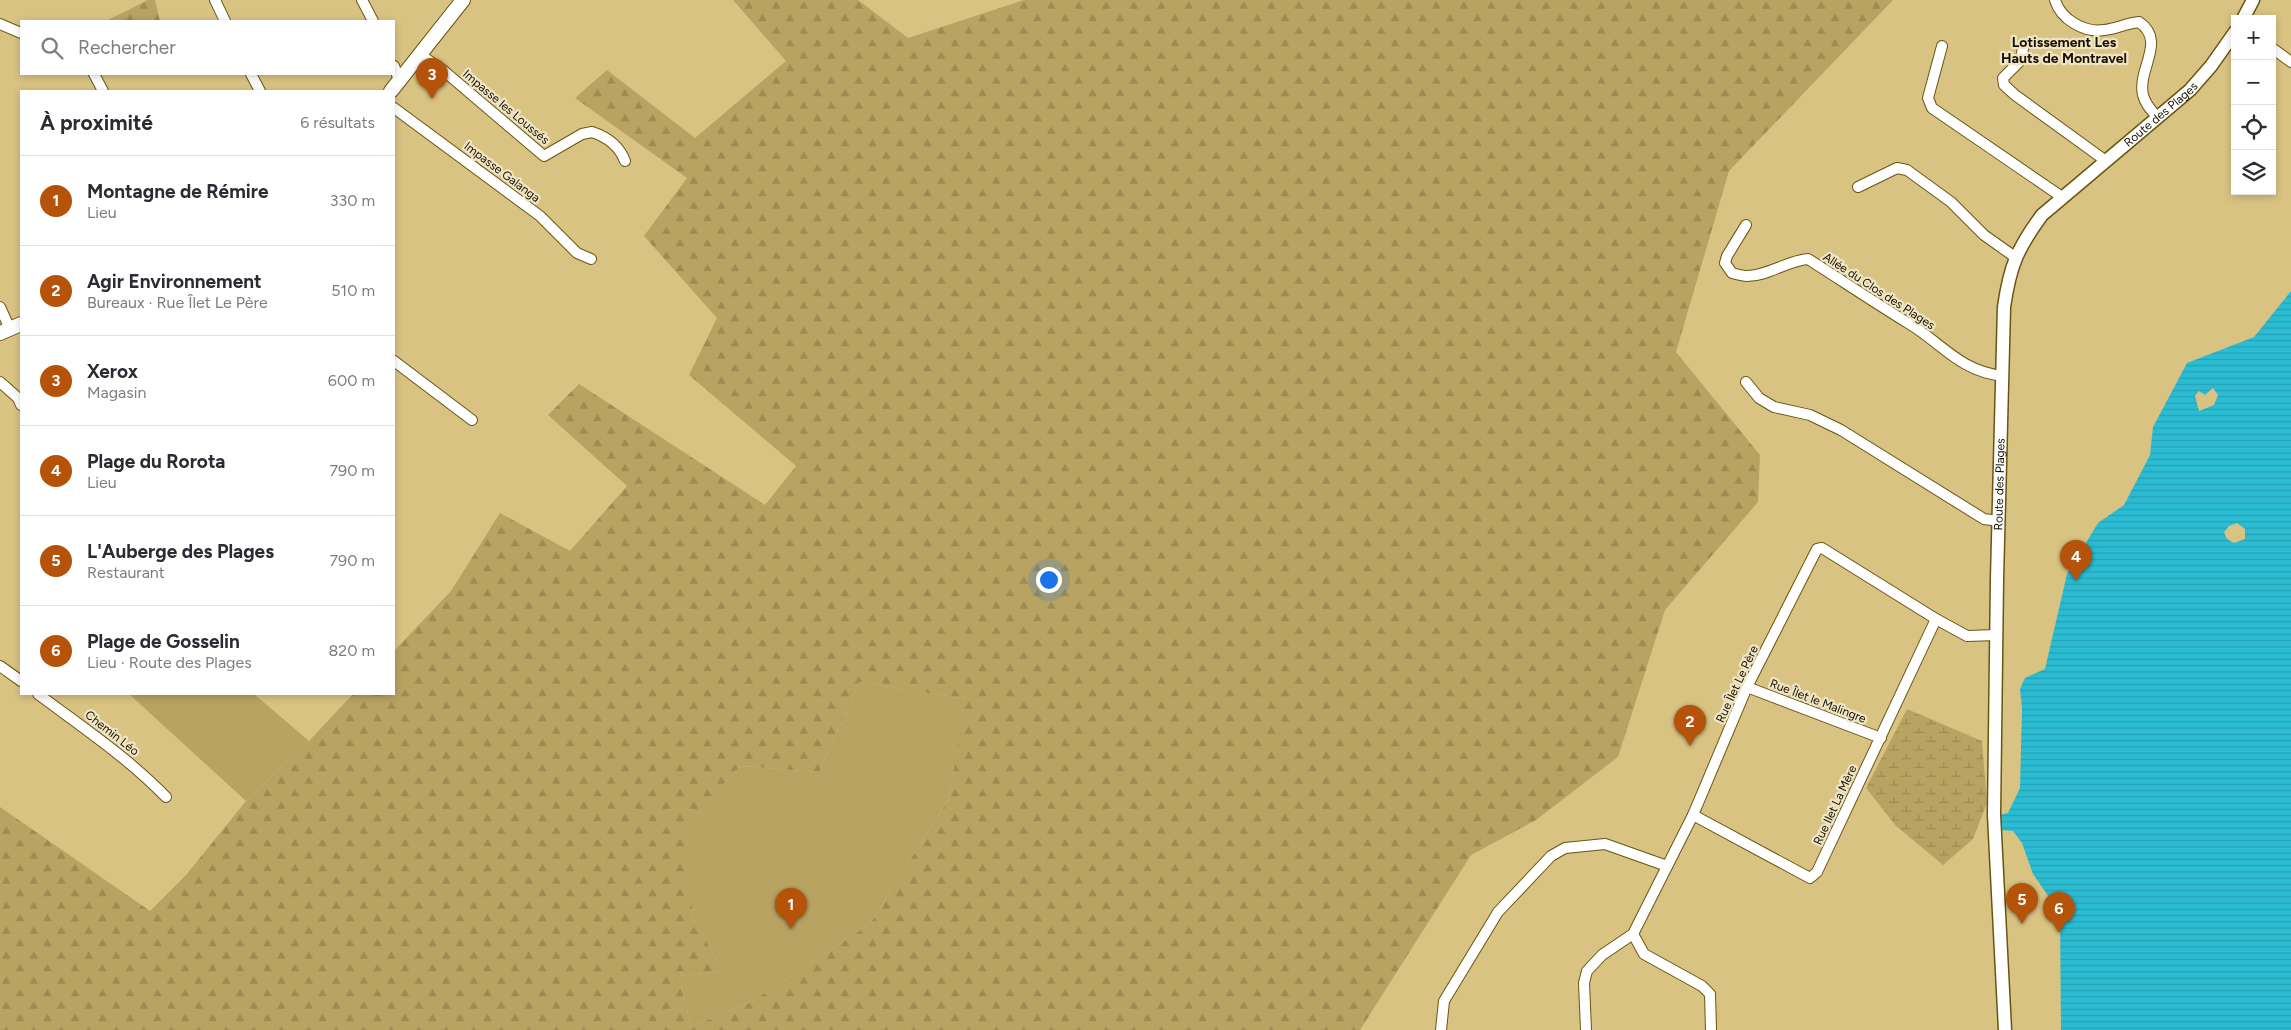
<!DOCTYPE html>
<html lang="fr">
<meta charset="utf-8">
<style>
:root{--surface:#fff;--page:#f7f7f7;--text:#2b2b33;--muted:#7c7c81;--line:#e1e1e2;--accent:#b45309}
body{margin:0;font-family:Figtree,sans-serif;background:var(--page);color:var(--text)}
.controls{position:absolute;right:15px;top:15px;display:grid;overflow:hidden;border-radius:0px;box-shadow:0 2px 8px #0003}
.controls button{width:45px;height:45px;display:grid;place-items:center;padding:0;border:0;border-bottom:1px solid var(--line);background:var(--surface);color:var(--text);font:25px sans-serif}
.you{position:absolute;left:1048px;top:579px;width:18px;height:18px;margin:-12px;border:4px solid #fff;border-radius:50%;background:#1a73e8;box-shadow:0 0 0 8px #1a73e833}
.badge{display:grid;place-items:center;width:32px;height:32px;border-radius:50%;background:var(--accent);color:#fff;font-size:16px;font-weight:700}
.pin{position:absolute;translate:-50% -41px;filter:drop-shadow(0 1px 2px #0008)}
.pin::after{content:'';position:absolute;top:26px;width:18px;height:15px;background:inherit;clip-path:polygon(0 0,100% 0,50% 100%)}
.list{margin:0;padding:0;list-style:none}
h2{display:flex;justify-content:space-between;align-items:center;height:65px;margin:0;padding:0 20px;font-size:21px}
h2 small{font-size:16px;font-weight:400;color:var(--muted)}
.list li{display:grid;grid-template-columns:32px 1fr auto;gap:15px;align-items:center;box-sizing:border-box;height:90px;padding:0 20px;border-top:1px solid var(--line)}
.list b{display:block;font-size:19px;white-space:nowrap}
.list p{margin:0;font-size:16px;white-space:nowrap;color:var(--muted)}
.list em{font-size:16px;font-style:normal;color:var(--muted)}
.icon{flex:none;width:28px;height:28px;fill:none;stroke:currentColor;stroke-width:2;stroke-linecap:round;stroke-linejoin:round}
.map{position:relative;flex:none;width:2291px;height:1030px;overflow:hidden}
.search{position:absolute;background:var(--surface);box-shadow:0 2px 8px #0003;left:20px;top:20px;width:375px;height:55px;display:flex;align-items:center;gap:12px;box-sizing:border-box;padding:0 18px;border-radius:0px;color:var(--muted);font-size:19px}
.panel{position:absolute;background:var(--surface);box-shadow:0 2px 8px #0003;left:20px;top:90px;width:375px;height:605px;border-radius:0px}
.map>svg:first-child{display:block}
.green{fill:#b9a363}
.forest{fill:url(#forest-firs);fill-rule:evenodd}
.wetland{fill:url(#wetland-marsh)}
.water{fill:url(#water-rules);fill-rule:evenodd}
.lines{fill:none;stroke-linecap:round;stroke-linejoin:round}
.minor-casing{stroke:#695511;stroke-width:12}
.tertiary-casing{stroke:#695511;stroke-width:15}
.secondary-casing{stroke:#695511;stroke-width:16}
.minor{stroke:#fff;stroke-width:10}
.tertiary{stroke:#fff;stroke-width:12}
.secondary{stroke:#fff;stroke-width:14}
.labels{text-anchor:middle;stroke-width:4.5;stroke-linejoin:round;paint-order:stroke}
.street-label{font-size:12px;fill:#191100;stroke:#efe5c5}
.neighbourhood-label{font-size:14px;font-weight:bold;fill:#191100;stroke:#efe5c5}
</style>
<div class="map">
<svg width="2291" height="1030" viewBox="0 0 2291 1030">
<defs>
<pattern id="forest-firs" width="22" height="20" patternUnits="userSpaceOnUse" patternTransform="scale(1.25)"><rect width="22" height="20" fill="#b9a363"/><path d="M5 1l3.5 6h-7zM16 11l3.5 6h-7z" fill="#9e8b54"/></pattern>
<pattern id="wetland-marsh" width="20" height="14" patternUnits="userSpaceOnUse" patternTransform="scale(1.25)"><rect width="20" height="14" fill="#b9a363"/><path d="M1 5h8M5 5V1M11 12h8M15 12V8" fill="none" stroke="#9e8b54"/></pattern>
<pattern id="water-rules" width="6" height="5" patternUnits="userSpaceOnUse" patternTransform="scale(1.25)"><rect width="6" height="5" fill="#2bbcd3"/><path d="M0 2.5h6" fill="none" stroke="#26a1b3"/></pattern>
</defs>
<rect width="100%" height="100%" fill="#d9c383"/>
<g class="green">
<path d="M 859,682 L 967,699 L 949,798 L 870,924 L 753,1001 L 691,1027 L 679,976 L 723,971 L 693,918 L 686,825 L 740,766 L 819,772 Z"/>
<path d="M 129,694 L 254,694 L 309,741 L 246,801 Z"/>
</g>
<g class="forest">
<path d="M 148,0 L 155,0 L 160,21 L 106,21 Z"/>
<path d="M 733,0 L 858,0 L 908,38 L 1024,0 L 1893,0 L 1729,171 L 1676,352 L 1760,455 L 1758,502 L 1665,610 L 1618,757 L 1536,820 L 1471,855 L 1360,1030 L 0,1030 L 0,807 L 150,911 L 186,875 L 246,801 L 309,741 L 353,694 L 394,694 L 394,651 L 451,591 L 500,513 L 570,551 L 627,486 L 548,415 L 579,384 L 765,505 L 796,466 L 689,375 L 717,318 L 644,236 L 687,178 L 575,98 L 607,70 L 695,138 L 786,61 ZM 859,682 L 966,699 L 949,798 L 870,924 L 753,1001 L 691,1027 L 679,976 L 723,971 L 693,918 L 687,825 L 740,766 L 819,772 Z"/>
</g>
<path class="wetland" d="M 1907,709 L 1982,741 L 1987,803 L 1973,839 L 1943,865 L 1896,826 L 1866,788 Z"/>
<path class="water" d="M 2291,291 L 2291,1030 L 2061,1030 L 2060,913 L 2033,874 L 2022,843 L 2013,831 L 2001,830 L 2000,815 L 2008,813 L 2020,788 L 2022,709 L 2020,689 L 2025,678 L 2045,669 L 2067,574 L 2098,523 L 2124,505 L 2150,455 L 2153,427 L 2187,363 L 2254,337 ZM 2213,388 L 2218,395 L 2214,405 L 2199,411 L 2195,396 L 2199,391 L 2205,395 ZM 2237,523 L 2245,529 L 2245,539 L 2234,543 L 2227,539 L 2224,532 L 2229,526 Z"/>
<g class="lines">
<defs>
<g id="minor">
<path d="M 215,0 L 225,21"/>
<path d="M 362,0 L 373,21"/>
<path d="M 2055,0 C 2061,20 2085,33 2104,30 C 2116,29 2127,23 2139,22 C 2167,41 2137,69 2143,95 C 2145,104 2152,111 2158,118"/>
<path d="M 0,24 L 21,33"/>
<path d="M 2024,45 L 2020,61 L 2003,78 L 2004,85 L 2015,95 L 2106,161"/>
<path d="M 1942,46 L 1928,98 L 1932,108 L 2062,197"/>
<path d="M 2272,48 L 2291,62"/>
<path d="M 419,54 L 444,71 L 544,156 L 582,134 L 592,132 C 607,137 619,145 625,161"/>
<path d="M 394,66 L 399,80"/>
<path d="M 94,74 L 103,91"/>
<path d="M 251,74 L 260,91"/>
<path d="M 394,108 L 540,216 L 577,253 L 591,259"/>
<path d="M 1858,187 L 1897,168 L 1907,170 L 1951,202 L 1984,235 L 2015,257"/>
<path d="M 1746,225 L 1727,256 L 1725,263 L 1732,273 C 1736,274 1742,276 1747,276 C 1768,276 1786,261 1808,259 C 1841,280 1874,302 1908,323 C 1942,343 1959,371 2003,376"/>
<path d="M 0,307 L 10,329"/>
<path d="M 394,361 L 472,420"/>
<path d="M 0,382 L 18,398 L 21,405"/>
<path d="M 1746,382 L 1759,398 L 1774,407 L 1810,415 L 1841,430 L 1984,519 L 1999,521"/>
<path d="M 0,666 L 21,681"/>
<path d="M 1747,687 L 1881,738"/>
<path d="M 38,694 C 82,727 127,757 166,797"/>
<path d="M 1693,815 L 1810,878 L 1817,872 L 1936,619"/>
<path d="M 1633,934 L 1644,954 L 1702,986 L 1710,994 L 1711,1030"/>
<path d="M 1441,1030 L 1444,1001 L 1498,912 L 1551,856 L 1565,848 L 1605,844 L 1667,866"/>
<path d="M 1586,1030 L 1584,983 L 1587,971 L 1602,955 L 1633,934 L 1693,815 L 1747,687 L 1817,549 L 1822,548 L 1936,619 L 1967,636 L 1997,635"/>
</g>
<g id="tertiary">
<path d="M 2243,19 L 2253,0"/>
<path id="s1" d="M 2005,1030 L 1994,815 L 1997,579 L 2004,307 C 2010,266 2017,249 2042,215 L 2190,90 L 2211,66 L 2235,32"/>
</g>
<g id="secondary">
<path d="M 391,91 L 463,0"/>
<path d="M 0,333 L 21,324"/>
</g>
</defs>
<use href="#minor" class="minor-casing"/>
<use href="#tertiary" class="tertiary-casing"/>
<use href="#secondary" class="secondary-casing"/>
<use href="#minor" class="minor"/>
<use href="#tertiary" class="tertiary"/>
<use href="#secondary" class="secondary"/>
</g>
<g class="labels">
<g class="street-label">
<text transform="translate(506 107) rotate(40)" y="4">Impasse les Loussés</text>
<text dy="4" stroke="none"><textPath href="#s1" startOffset="980">Route des Plages</textPath></text>
<text transform="translate(502 172) rotate(37)" y="4">Impasse Galanga</text>
<text transform="translate(1879 291) rotate(33)" y="4">Allée du Clos des Plages</text>
<text dy="4" stroke="none"><textPath href="#s1" startOffset="546">Route des Plages</textPath></text>
<text transform="translate(1737 684) rotate(-65)" y="4">Rue Îlet Le Père</text>
<text transform="translate(1818 701) rotate(21)" y="4">Rue Îlet le Malingre</text>
<text transform="translate(112 733) rotate(38)" y="4">Chemin Léo</text>
<text transform="translate(1835 805) rotate(-65)" y="4">Rue Ilet La Mère</text>
</g>
<g class="neighbourhood-label">
<text x="2064" y="47">Lotissement Les<tspan x="2064" dy="16">Hauts de Montravel</tspan></text>
</g>
</g>
</svg>
<div class="controls">
<button>+</button>
<button>−</button>
<button><svg class="icon" aria-label="locate" viewBox="0 0 24 24"><circle cx="12" cy="12" r="6"/><path d="M12 2v4M12 18v4M2 12h4M18 12h4"/></svg></button>
<button><svg class="icon" aria-label="layers" viewBox="0 0 24 24"><path d="M12 4l9 5-9 5-9-5zM3 14l9 5 9-5"/></svg></button>
</div>
<div class="you"></div>
<div class="pin badge" style="left:791px;top:929px">1</div>
<div class="pin badge" style="left:1690px;top:746px">2</div>
<div class="pin badge" style="left:432px;top:99px">3</div>
<div class="pin badge" style="left:2076px;top:581px">4</div>
<div class="pin badge" style="left:2022px;top:924px">5</div>
<div class="pin badge" style="left:2059px;top:933px">6</div>
<div class="search"><svg class="icon" aria-label="search" viewBox="0 0 24 24"><circle cx="10" cy="10" r="6"/><path d="M15 15l6 6"/></svg>Rechercher</div>
<section class="panel">
<h2>À proximité<small>6 résultats</small></h2>
<ul class="list">
<li><span class="badge">1</span><div><b>Montagne de Rémire</b><p>Lieu</p></div><em>330 m</em></li>
<li><span class="badge">2</span><div><b>Agir Environnement</b><p>Bureaux · Rue Îlet Le Père</p></div><em>510 m</em></li>
<li><span class="badge">3</span><div><b>Xerox</b><p>Magasin</p></div><em>600 m</em></li>
<li><span class="badge">4</span><div><b>Plage du Rorota</b><p>Lieu</p></div><em>790 m</em></li>
<li><span class="badge">5</span><div><b>L'Auberge des Plages</b><p>Restaurant</p></div><em>790 m</em></li>
<li><span class="badge">6</span><div><b>Plage de Gosselin</b><p>Lieu · Route des Plages</p></div><em>820 m</em></li>
</ul>
</section>
</div>
